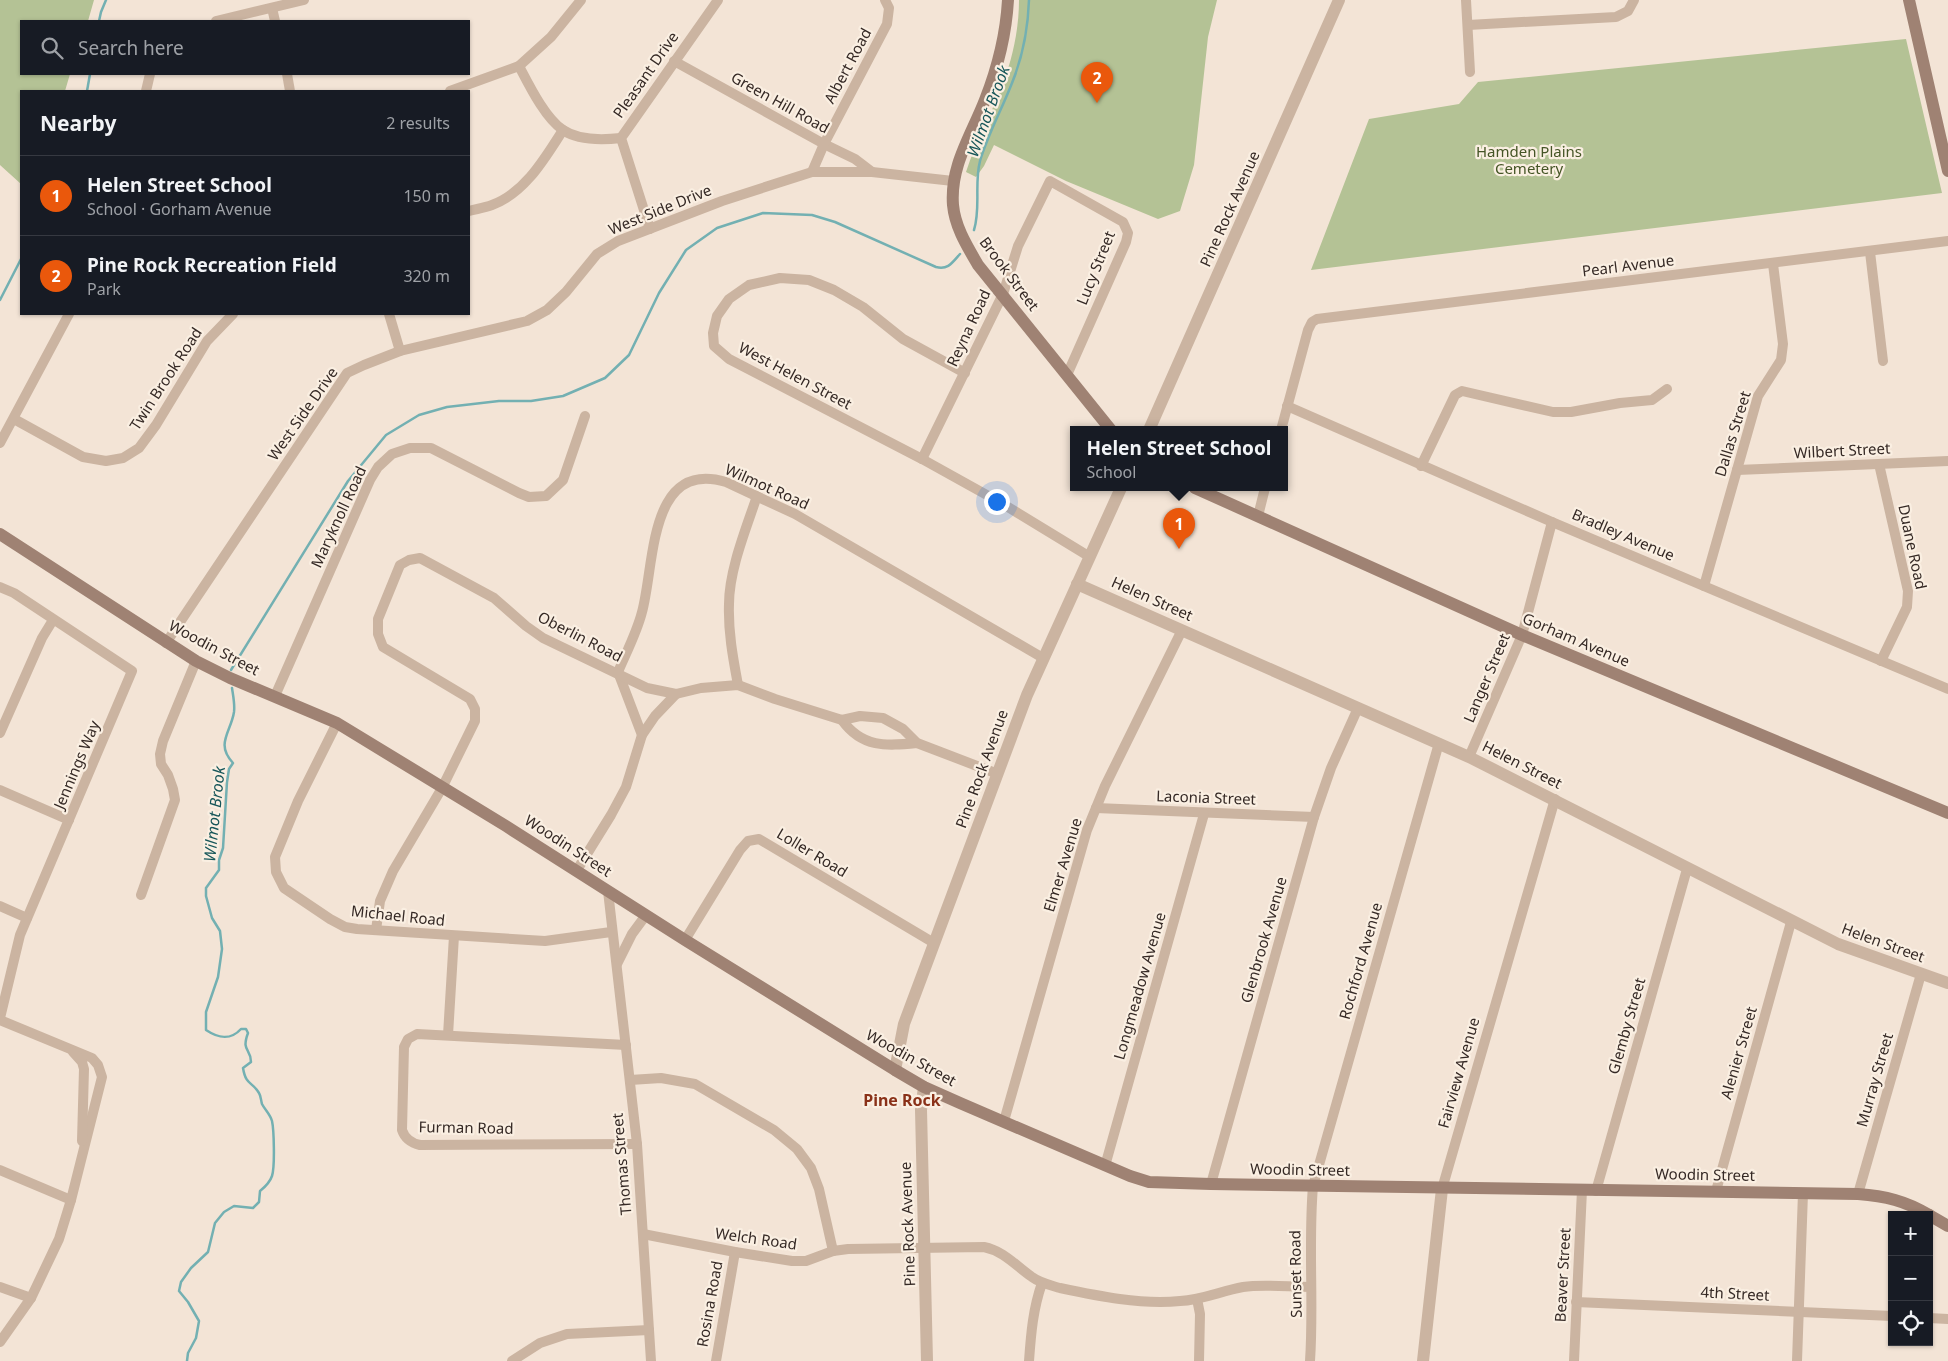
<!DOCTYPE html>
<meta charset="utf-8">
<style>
:root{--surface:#171b24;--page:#20242c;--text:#f1f3f6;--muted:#9ea1a6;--line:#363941;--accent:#ea580c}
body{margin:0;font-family:"Noto Sans",sans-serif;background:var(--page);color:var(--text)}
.controls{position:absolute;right:15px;bottom:15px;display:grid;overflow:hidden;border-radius:0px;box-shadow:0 1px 4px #0004}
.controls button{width:45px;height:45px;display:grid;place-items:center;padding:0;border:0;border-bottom:1px solid var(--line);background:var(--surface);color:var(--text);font:25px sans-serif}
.you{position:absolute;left:996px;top:501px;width:18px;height:18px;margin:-12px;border:4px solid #fff;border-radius:50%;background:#1a73e8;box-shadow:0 0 0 8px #1a73e833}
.badge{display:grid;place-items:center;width:32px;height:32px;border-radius:50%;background:var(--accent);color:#fff;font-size:16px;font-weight:700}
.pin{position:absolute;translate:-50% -41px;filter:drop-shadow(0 1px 2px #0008)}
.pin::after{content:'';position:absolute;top:26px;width:18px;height:15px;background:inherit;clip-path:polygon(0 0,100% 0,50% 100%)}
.popup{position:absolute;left:1070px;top:426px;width:218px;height:65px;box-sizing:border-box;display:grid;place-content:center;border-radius:0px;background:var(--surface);filter:drop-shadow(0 1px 4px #0005);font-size:16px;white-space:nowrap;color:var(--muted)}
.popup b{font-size:19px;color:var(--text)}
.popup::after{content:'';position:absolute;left:50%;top:100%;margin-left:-10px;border:10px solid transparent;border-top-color:var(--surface)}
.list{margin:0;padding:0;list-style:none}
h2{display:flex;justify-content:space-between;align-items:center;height:65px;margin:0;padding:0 20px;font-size:21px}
h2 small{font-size:16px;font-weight:400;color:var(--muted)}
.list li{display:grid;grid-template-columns:32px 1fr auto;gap:15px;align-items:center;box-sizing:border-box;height:80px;padding:0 20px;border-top:1px solid var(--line)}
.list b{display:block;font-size:19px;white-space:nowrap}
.list p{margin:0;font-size:16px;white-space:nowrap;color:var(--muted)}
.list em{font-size:16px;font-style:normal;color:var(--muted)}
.icon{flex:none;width:28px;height:28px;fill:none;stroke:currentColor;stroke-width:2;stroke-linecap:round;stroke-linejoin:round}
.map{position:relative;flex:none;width:1948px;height:1361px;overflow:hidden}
.search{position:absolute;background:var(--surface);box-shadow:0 1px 4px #0004;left:20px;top:20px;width:450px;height:55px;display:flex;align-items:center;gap:12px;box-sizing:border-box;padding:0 18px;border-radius:0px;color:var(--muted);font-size:19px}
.panel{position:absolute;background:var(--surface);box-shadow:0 1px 4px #0004;left:20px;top:90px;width:450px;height:225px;border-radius:0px}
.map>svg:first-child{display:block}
.green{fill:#b4c295}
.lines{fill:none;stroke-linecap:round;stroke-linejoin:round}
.stream{stroke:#73b0b2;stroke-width:2.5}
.minor{stroke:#cbb4a1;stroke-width:10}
.tertiary{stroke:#cbb4a1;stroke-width:12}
.secondary{stroke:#9f8273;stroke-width:12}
.labels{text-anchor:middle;stroke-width:4.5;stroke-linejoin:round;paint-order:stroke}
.street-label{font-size:15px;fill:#352925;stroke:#faefe2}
.park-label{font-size:15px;fill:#455526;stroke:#faefe2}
.water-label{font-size:16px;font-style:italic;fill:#175659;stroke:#faefe2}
.neighbourhood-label{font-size:16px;font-weight:bold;fill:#8a3118;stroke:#faefe2}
</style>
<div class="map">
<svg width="1948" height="1361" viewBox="0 0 1948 1361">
<rect width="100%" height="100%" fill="#f3e4d6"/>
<g class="green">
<path d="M 0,0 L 94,0 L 88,21 L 21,21 L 21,74 L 70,74 L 65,91 L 21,91 L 21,184 L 0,165 Z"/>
<path d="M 1019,0 L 1217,0 L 1208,37 L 1194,165 L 1180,211 L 1158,219 L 1066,181 L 994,145 L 984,166 L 976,177 L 966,172 C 976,141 992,113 1003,83 C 1013,57 1019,28 1019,0 Z"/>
<path d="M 1906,39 L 1942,193 L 1311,270 L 1369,119 L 1459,104 L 1478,82 Z"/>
</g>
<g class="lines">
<g class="stream">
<path d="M 99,21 L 101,12 L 106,0"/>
<path d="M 87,91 L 90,74"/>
<path d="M 974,230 C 981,208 974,184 980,161 C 988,134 1002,109 1012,83 C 1023,56 1028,29 1029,0"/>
<path d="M 0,300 L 21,259"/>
<path d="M 231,670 L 348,481 L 386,435 L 419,415 L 447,407 L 499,401 L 531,401 L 563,396 L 605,378 L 629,355 L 659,293 L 686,250 L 717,228 L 763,213 L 812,215 L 835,222 L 936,267 C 948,270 952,263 960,254"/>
<path d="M 187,1361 L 188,1353 L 196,1338 L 199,1321 L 188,1302 L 179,1291 L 181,1282 L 191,1268 L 208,1252 L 215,1223 L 224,1212 L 234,1206 L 253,1208 L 259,1202 L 260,1191 C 265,1187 270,1182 272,1176 C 275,1167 274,1130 272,1121 C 270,1114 265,1110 262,1104 C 261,1101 261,1096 259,1093 C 252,1081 246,1086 243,1068 L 251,1062 C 251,1048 241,1052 248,1033 L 246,1029 L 241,1029 C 230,1041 218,1038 206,1030 L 206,1012 L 218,977 L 222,949 L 220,931 L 212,918 L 206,896 L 206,888 L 219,870 L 219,860 L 223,848 L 227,782 L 229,769 L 233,763 C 215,744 231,732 234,712 C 235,704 233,695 232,688"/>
</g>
<g class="minor">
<path d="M 1466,0 L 1470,72"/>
<path d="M 272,8 L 275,21"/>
<path d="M 216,21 L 304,0"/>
<path d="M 1468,25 L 1616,17 L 1628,11 L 1634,0"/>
<path d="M 674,61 L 824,144 L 855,159 L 872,172"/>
<path d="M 519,66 C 529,85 545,118 563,130 C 579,141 603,140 621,138"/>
<path d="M 287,74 L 290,91"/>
<path d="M 146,91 L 150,74"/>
<path d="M 450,91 L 519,66 L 551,37 L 581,0"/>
<path d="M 812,172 L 824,144 L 887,24 L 889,8 L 885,0"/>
<path d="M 469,211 C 476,209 484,208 492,205 C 525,193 545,158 563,130"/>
<path d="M 650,229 L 621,138 L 718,0"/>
<path d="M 1870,252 L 1883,361"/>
<path d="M 389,314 L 400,351"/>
<path d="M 965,373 L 903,339 L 863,307 L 834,290 L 809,280 L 780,278 L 749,285 L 729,299 L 717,316 L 713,333 L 714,346 L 729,359 L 922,459 L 1003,504 L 1090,557"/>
<path d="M 1287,406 L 1552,522 L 1948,689"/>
<path d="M 14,419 L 83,457 L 106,461 L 123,458 L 139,448 L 156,425 L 207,341 L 233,314"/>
<path d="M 1281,430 L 1308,330 L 1312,322 L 1317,319 L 1948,241"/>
<path d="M 0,443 L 69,314"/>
<path d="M 922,459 L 1003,294 L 1018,246 L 1050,181 L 1123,222 L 1128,233 L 1126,242 L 1067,375"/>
<path d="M 1879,464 L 1908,591 L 1907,607 L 1881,661"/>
<path d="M 1421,466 L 1455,395 L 1462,391 L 1553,412 L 1571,412 L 1620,403 L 1652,400 L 1667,389"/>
<path d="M 1737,470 L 1948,461"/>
<path d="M 1258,516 L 1265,488"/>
<path d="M 1704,586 L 1758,396 L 1781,360 L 1783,344 L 1773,264"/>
<path d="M 0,587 L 14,593 L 132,671 L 20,935 L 0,1018"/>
<path d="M 166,643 L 347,373 L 364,365 L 400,351 L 527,321 L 547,310 L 566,292 L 597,254 L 618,241 L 722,201 L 812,172 L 872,172 L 953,181"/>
<path d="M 738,685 C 733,658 728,632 729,604 C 729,570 746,529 757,496"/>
<path d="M 275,696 L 370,480 L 378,467 L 392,454 L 410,448 L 431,448 L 519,493 L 529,497 L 546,496 L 563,480 L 585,416"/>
<path d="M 842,720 C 862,748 886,746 917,743"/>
<path d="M 337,723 L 298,801 L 275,857 L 276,872 L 284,888 L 330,919 L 345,927 L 357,929 L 545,941 L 611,932"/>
<path d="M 0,733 L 42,638 L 53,620"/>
<path d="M 642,735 L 618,672 C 626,653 637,632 642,612 C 655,565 648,459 726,482 L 795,514 L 1043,658"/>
<path d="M 1469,757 L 1522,635 L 1552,522"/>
<path d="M 0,790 L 69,820"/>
<path d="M 1096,808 L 1314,817"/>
<path d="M 577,870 L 611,815 L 626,787 L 642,735 L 655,716 L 676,694"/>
<path d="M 608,891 L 637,1144 L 651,1361"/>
<path d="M 141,895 L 175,800 L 173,789 L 168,775 L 161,764 L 160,754 L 163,741 L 196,661"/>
<path d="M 0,906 L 27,918"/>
<path d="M 376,930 L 380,901 L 393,871 L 442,788 L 475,721 L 475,709 L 470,699 L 383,647 L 378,634 L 378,619 L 400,565 L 409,560 L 420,558 L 494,598 L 526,626 L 543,638 L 647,688 L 676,694 L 701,688 L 738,685 L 775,699 L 842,720 L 860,716 L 883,718 L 903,729 L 917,743 L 998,774"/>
<path d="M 685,940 L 740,850 L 748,841 L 759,839 L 934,943"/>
<path d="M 617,964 L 632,934 L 646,915"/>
<path d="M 0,1020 L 92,1058 L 98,1065 L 102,1077 L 71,1200 L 59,1239 L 31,1298 L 0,1342"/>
<path d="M 448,1035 L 454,936"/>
<path d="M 626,1045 L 417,1034 L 408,1039 L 404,1047 L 402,1130 C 405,1139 411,1143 420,1145 L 637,1144"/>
<path d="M 73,1052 L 82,1062 L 84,1069 L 82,1141"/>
<path d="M 630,1080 L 661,1078 L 695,1084 L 774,1130 L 797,1149 L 811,1168 L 819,1189 L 833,1251"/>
<path d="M 1004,1121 L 1087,830 L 1105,786 L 1182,630"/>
<path d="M 1105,1166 L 1204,814"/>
<path d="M 0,1170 L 71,1200"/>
<path d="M 1211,1184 L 1314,817 L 1331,768 L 1358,708"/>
<path d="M 1442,1189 L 1555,799"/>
<path d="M 1596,1191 L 1687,869"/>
<path d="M 1716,1191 L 1791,922"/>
<path d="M 1858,1194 L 1921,974"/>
<path d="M 643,1234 L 735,1252 L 792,1261 L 806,1261 L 833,1251 L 848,1249 L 984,1247 C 1004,1251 1016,1266 1032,1277 C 1040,1283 1050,1285 1060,1288 C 1098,1296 1141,1305 1180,1301 C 1202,1300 1221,1291 1243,1287 C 1264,1284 1289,1287 1311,1287"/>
<path d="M 0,1287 L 31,1298"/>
<path d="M 1197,1299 L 1200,1314 L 1199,1361"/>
<path d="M 1576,1302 L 1892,1316"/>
<path d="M 1929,1318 L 1948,1319"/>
<path d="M 512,1361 L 540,1343 L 567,1334 L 649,1330"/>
<path d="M 716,1361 L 735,1252"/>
<path d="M 1029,1361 C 1031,1333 1033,1309 1042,1283"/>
<path d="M 1310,1361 C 1314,1303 1308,1245 1313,1186 L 1439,743"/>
<path d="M 1574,1361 L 1582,1190"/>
<path d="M 1797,1361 L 1803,1193"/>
</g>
<g class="tertiary">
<path d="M 1149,430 L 1339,0"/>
<path d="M 1077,584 L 1469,757 L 1838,944 L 1948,983"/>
<path d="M 895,1070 L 904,1024 L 1027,695 L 1121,488"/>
<path d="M 924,1087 L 921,1110 L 927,1361"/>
<path d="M 1423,1361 L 1442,1189"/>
</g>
<g class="secondary">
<path d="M 1008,0 C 1006,35 998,67 985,100 C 971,136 950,166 953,205 C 955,227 967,246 978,265 L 1111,430"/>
<path d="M 1909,0 L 1948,171"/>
<path d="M 1195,488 L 1522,635 L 1948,813"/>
<path d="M 0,534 L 196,661 L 230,678 L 337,723 L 506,826 L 685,940 L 895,1070 L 924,1087 L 960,1103 L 1130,1176 L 1149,1182 L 1211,1184 L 1858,1194 C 1885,1196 1906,1201 1929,1215"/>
<path d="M 1929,1215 L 1948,1226"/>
</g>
</g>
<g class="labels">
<g class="street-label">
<text transform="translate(848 66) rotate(-62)" y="5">Albert Road</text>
<text transform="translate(646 75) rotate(-55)" y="5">Pleasant Drive</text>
<text transform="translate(780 103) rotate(29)" y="5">Green Hill Road</text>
<text transform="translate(1230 209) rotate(-66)" y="5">Pine Rock Avenue</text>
<text transform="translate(660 210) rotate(-22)" y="5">West Side Drive</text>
<text transform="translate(1628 266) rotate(-7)" y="5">Pearl Avenue</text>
<text transform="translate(1096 268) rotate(-68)" y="5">Lucy Street</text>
<text transform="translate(1009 274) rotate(53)" y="5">Brook Street</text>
<text transform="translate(969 328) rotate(-65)" y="5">Reyna Road</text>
<text transform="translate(795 376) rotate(28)" y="5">West Helen Street</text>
<text transform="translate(166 379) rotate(-57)" y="5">Twin Brook Road</text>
<text transform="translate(303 414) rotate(-55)" y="5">West Side Drive</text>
<text transform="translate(1733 434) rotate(-73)" y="5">Dallas Street</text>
<text transform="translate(1842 451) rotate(-3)" y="5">Wilbert Street</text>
<text transform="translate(767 487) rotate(24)" y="5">Wilmot Road</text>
<text transform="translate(339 517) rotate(-65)" y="5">Maryknoll Road</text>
<text transform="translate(1623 535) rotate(23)" y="5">Bradley Avenue</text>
<text transform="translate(1912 547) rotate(78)" y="5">Duane Road</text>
<text transform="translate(1152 599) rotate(24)" y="5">Helen Street</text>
<text transform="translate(580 637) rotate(27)" y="5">Oberlin Road</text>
<text transform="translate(1576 640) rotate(23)" y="5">Gorham Avenue</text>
<text transform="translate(214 648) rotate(28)" y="5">Woodin Street</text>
<text transform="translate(1487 678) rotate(-67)" y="5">Langer Street</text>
<text transform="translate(77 765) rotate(-67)" y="5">Jennings Way</text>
<text transform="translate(1522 765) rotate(27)" y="5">Helen Street</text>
<text transform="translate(982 769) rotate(-70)" y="5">Pine Rock Avenue</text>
<text transform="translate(1206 798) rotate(2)" y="5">Laconia Street</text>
<text transform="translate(568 846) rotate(33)" y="5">Woodin Street</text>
<text transform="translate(812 853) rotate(31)" y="5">Loller Road</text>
<text transform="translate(1063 865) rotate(-73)" y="5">Elmer Avenue</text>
<text transform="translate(398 916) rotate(6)" y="5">Michael Road</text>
<text transform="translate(1264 940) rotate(-74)" y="5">Glenbrook Avenue</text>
<text transform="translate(1883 943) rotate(20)" y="5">Helen Street</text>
<text transform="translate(1361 961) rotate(-74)" y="5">Rochford Avenue</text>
<text transform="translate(1140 986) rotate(-74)" y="5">Longmeadow Avenue</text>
<text transform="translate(1627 1026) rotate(-74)" y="5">Glemby Street</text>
<text transform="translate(1739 1053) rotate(-74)" y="5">Alenier Street</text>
<text transform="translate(911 1058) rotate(29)" y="5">Woodin Street</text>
<text transform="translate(1459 1073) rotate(-74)" y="5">Fairview Avenue</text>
<text transform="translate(1875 1080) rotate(-74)" y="5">Murray Street</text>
<text transform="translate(466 1128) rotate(1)" y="5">Furman Road</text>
<text transform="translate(622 1164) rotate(-95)" y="5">Thomas Street</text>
<text transform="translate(1300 1170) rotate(1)" y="5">Woodin Street</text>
<text transform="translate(1705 1175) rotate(1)" y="5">Woodin Street</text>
<text transform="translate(908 1224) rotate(-92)" y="5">Pine Rock Avenue</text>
<text transform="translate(756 1239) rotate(8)" y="5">Welch Road</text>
<text transform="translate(1296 1274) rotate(-91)" y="5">Sunset Road</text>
<text transform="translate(1563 1275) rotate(-87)" y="5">Beaver Street</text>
<text transform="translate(1735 1294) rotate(3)" y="5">4th Street</text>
<text transform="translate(710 1304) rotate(-80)" y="5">Rosina Road</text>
</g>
<g class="park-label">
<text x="1529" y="157">Hamden Plains<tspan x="1529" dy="17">Cemetery</tspan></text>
</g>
<g class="water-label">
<text transform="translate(988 111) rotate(-70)" y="6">Wilmot Brook</text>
<text transform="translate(214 814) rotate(-84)" y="6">Wilmot Brook</text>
</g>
<g class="neighbourhood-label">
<text x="902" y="1106">Pine Rock</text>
</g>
</g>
</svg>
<div class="controls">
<button>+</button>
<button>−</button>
<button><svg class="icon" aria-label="locate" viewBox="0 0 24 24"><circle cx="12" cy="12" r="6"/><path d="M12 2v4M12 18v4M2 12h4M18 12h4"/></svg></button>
</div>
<div class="you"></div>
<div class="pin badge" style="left:1179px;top:549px">1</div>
<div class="popup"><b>Helen Street School</b>School</div>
<div class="pin badge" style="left:1097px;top:103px">2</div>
<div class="search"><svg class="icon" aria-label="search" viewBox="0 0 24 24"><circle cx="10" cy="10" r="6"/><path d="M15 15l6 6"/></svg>Search here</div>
<section class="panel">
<h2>Nearby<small>2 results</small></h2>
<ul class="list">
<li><span class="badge">1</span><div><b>Helen Street School</b><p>School · Gorham Avenue</p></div><em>150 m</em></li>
<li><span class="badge">2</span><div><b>Pine Rock Recreation Field</b><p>Park</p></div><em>320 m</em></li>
</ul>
</section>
</div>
